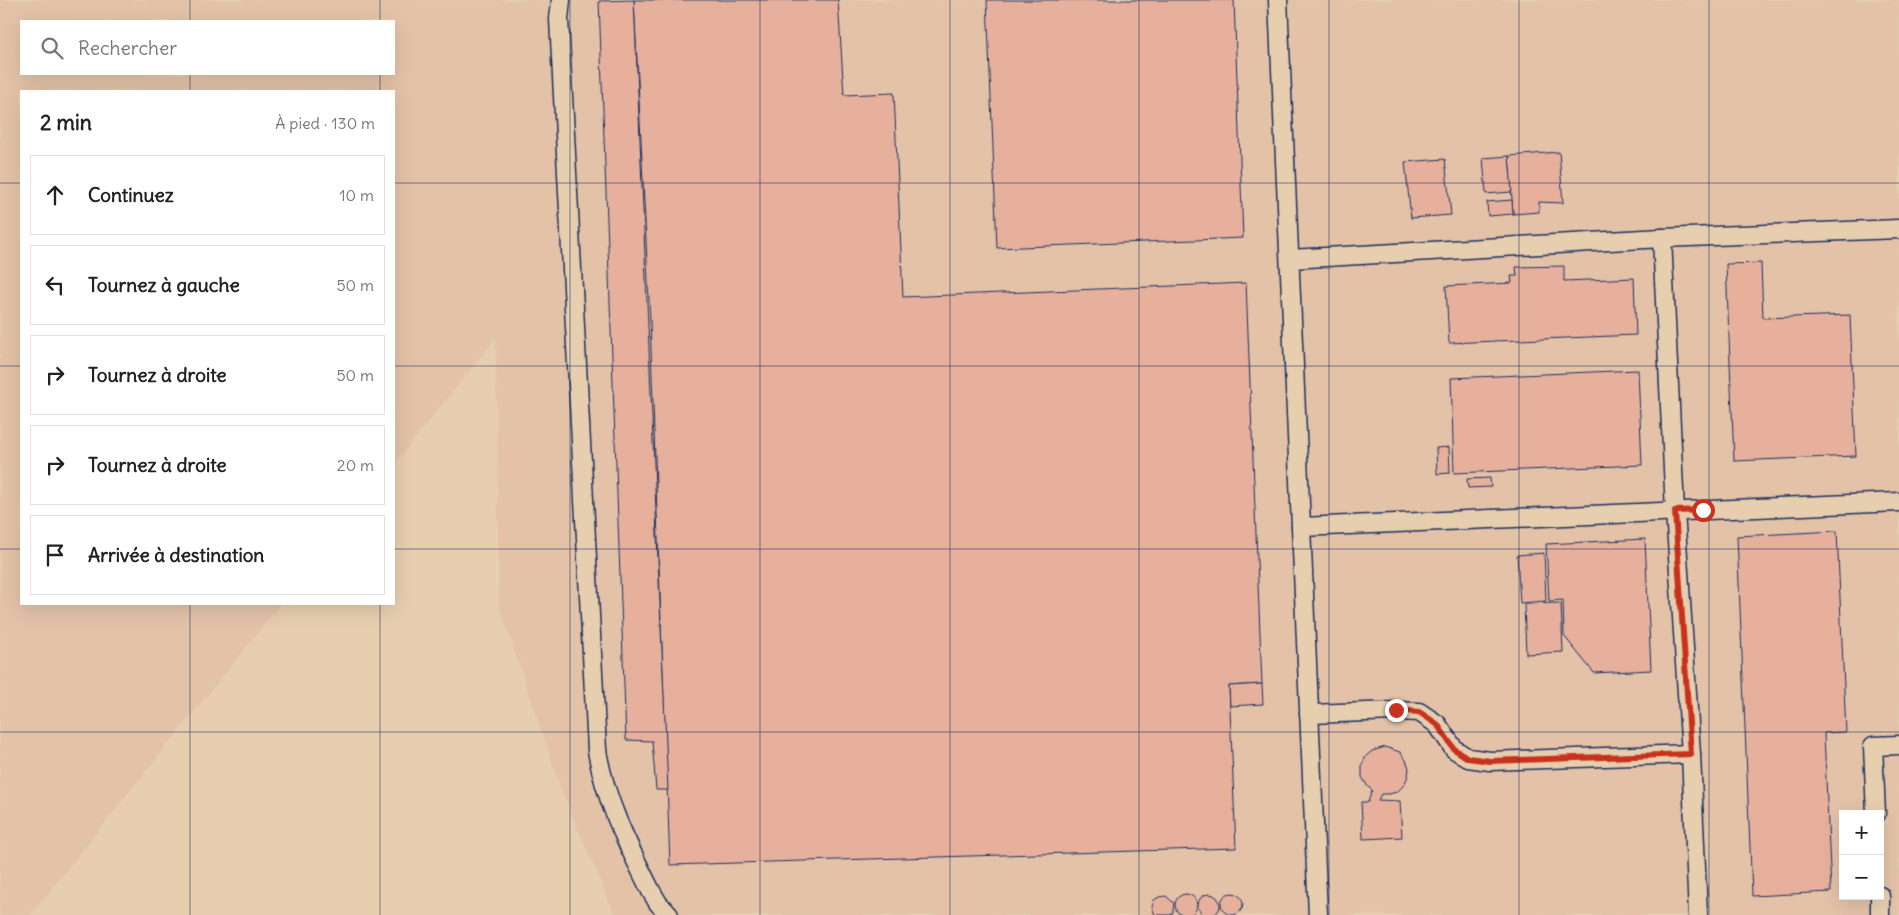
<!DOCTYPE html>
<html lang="fr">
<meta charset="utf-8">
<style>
:root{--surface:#fff;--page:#f6f6f6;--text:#222;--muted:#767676;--line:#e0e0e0}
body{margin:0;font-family:Delius,sans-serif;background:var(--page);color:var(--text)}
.controls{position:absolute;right:15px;bottom:15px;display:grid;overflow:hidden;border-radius:0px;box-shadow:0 5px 20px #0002}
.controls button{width:45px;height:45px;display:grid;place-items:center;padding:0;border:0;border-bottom:1px solid var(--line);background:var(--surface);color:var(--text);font:25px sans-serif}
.stop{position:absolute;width:15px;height:15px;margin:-11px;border:4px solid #c8321e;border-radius:50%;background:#fff}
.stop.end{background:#c8321e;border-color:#fff;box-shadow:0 1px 5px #0008}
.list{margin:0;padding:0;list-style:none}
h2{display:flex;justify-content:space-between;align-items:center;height:65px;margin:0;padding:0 20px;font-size:21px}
h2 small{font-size:16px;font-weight:400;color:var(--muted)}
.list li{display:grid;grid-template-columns:32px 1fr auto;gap:15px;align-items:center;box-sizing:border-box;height:80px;margin:0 10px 10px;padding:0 10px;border:1px solid var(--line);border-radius:0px}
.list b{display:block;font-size:19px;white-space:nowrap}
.list em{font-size:16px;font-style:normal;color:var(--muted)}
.icon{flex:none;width:28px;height:28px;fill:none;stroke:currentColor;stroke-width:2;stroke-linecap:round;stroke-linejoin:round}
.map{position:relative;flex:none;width:1899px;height:915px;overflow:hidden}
.search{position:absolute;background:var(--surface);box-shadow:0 5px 20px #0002;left:20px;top:20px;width:375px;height:55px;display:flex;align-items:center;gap:12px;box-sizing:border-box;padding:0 18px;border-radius:0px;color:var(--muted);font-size:19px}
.panel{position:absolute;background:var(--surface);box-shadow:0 5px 20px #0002;left:20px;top:90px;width:375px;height:515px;border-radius:0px}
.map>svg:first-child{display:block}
.built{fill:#e3c2a8;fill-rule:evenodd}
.building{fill:#e7b09d;stroke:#1b2f5e}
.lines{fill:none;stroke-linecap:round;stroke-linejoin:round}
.lane-casing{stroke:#1b2f5e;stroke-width:21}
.lane{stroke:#e7ceaf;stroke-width:18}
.route{stroke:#c8321e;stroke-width:6}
.grid{fill:none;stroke:#1b2f5e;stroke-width:1;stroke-opacity:0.55}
</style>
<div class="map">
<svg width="1899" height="915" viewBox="0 0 1899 915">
<rect width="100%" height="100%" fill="#e7ceaf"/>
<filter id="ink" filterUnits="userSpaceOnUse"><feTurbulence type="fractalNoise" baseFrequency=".02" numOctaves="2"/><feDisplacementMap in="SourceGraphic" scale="10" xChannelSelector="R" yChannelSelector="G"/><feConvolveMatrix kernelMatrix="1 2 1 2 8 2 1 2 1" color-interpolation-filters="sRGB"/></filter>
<g filter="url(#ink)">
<path class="built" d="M 0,0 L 1899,0 L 1899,915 L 615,915 L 563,794 L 499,605 L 496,338 L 394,464 L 394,91 L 21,91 L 21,604 L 281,604 L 30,915 L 0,915 ZM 21,21 L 394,21 L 394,74 L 21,74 ZM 1843,814 L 1880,814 L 1880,896 L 1843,896 Z"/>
<g class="building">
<path d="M 634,0 L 838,0 L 844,95 L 894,93 L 903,297 L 1246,283 L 1262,684 L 1229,686 L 1236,848 L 670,865 L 650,321 Z"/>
<path d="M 634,0 L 668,790 L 656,790 L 652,741 L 626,740 L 599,1 Z"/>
<path d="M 987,0 L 1234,0 L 1243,238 L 997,248 Z"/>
<path d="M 1559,152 L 1563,203 L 1539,202 L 1539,212 L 1513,214 L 1509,156 Z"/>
<path d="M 1509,156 L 1512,192 L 1486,194 L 1483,158 Z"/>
<path d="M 1445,159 L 1451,215 L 1411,218 L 1405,162 Z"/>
<path d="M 1512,200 L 1513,214 L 1488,216 L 1487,202 Z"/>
<path d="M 1761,263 L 1763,318 L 1850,315 L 1856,456 L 1734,461 L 1726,264 Z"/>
<path d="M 1564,266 L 1564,281 L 1634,278 L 1636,335 L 1449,343 L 1446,286 L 1512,283 L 1511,276 L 1517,276 L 1516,267 Z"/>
<path d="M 1638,370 L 1642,465 L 1454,473 L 1451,378 Z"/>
<path d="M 1449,447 L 1450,473 L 1437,474 L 1436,448 Z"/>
<path d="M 1490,478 L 1491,487 L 1468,488 L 1467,479 Z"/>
<path d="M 1837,531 L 1846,732 L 1824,733 L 1831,892 L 1752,896 L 1737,536 Z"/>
<path d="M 1645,539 L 1651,670 L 1594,673 L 1564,636 L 1563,600 L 1549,601 L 1546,544 Z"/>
<path d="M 1544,553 L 1546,601 L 1520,603 L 1517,555 Z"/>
<path d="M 1561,603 L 1563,652 L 1526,654 L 1524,604 Z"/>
<path d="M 1262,684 L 1263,704 L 1230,706 L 1229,686 Z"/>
<path d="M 1385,747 L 1400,752 L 1406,760 L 1409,768 L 1408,776 L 1404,785 L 1397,792 L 1389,794 L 1381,794 L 1378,800 L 1400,801 L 1402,837 L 1363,839 L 1361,802 L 1368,802 L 1372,790 L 1368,787 L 1362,777 L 1362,765 L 1366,756 L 1372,751 Z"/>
<circle cx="1232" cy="904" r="11"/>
<circle cx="1209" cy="905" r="11"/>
<circle cx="1186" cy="905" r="11"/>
<path d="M 1166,896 L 1174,903 L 1173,912 L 1171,915 L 1155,915 L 1152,907 L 1154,900 L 1159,897 Z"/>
</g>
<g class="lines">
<defs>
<g id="lane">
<path d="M 561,0 L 559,19 L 597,750 C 605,801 628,845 651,891 L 658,903 L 669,915"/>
<path d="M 1278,0 L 1318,915"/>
<path d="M 1662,238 L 1675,511 L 1691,754 L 1698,915"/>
<path d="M 1290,259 L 1662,238 L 1899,229"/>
<path d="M 1301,527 L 1899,502"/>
<path d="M 1309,714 L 1396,711 L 1419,712 L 1437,724 L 1454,749 L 1468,758 L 1490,761 L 1691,754"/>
<path d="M 1876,814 L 1873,746 L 1899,745"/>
<path d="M 1880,896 L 1880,915"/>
</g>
</defs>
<use href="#lane" class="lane-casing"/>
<use href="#lane" class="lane"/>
</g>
</g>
<g class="lines" filter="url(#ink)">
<path class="route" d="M 1396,710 L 1419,712 L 1437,724 L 1454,749 L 1468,758 L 1490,761 L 1691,754 L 1675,511 L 1703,510"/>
</g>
<path class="grid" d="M 190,0 L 190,21M 380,0 L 380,21M 570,0 L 570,915M 760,0 L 760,915M 950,0 L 950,915M 1139,0 L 1139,915M 1329,0 L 1329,915M 1519,0 L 1519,915M 1709,0 L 1709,915M 190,74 L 190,91M 380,74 L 380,91M 0,183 L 21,183M 394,183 L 1899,183M 0,366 L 21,366M 394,366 L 1899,366M 0,549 L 21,549M 394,549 L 1899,549M 190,604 L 190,915M 380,604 L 380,915M 0,732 L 1899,732"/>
</svg>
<div class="controls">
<button>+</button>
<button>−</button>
</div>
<div class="stop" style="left:1703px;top:510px"></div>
<div class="stop end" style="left:1396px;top:710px"></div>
<div class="search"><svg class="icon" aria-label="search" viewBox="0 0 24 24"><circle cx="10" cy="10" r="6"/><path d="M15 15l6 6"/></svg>Rechercher</div>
<section class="panel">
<h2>2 min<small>À pied · 130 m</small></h2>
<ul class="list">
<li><svg class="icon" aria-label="ahead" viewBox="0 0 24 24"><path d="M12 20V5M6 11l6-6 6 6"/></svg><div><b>Continuez</b></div><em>10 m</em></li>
<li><svg class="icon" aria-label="left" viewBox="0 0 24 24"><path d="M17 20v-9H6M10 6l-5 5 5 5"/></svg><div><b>Tournez à gauche</b></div><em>50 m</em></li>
<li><svg class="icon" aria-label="right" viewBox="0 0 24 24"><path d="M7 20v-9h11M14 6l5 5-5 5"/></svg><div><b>Tournez à droite</b></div><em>50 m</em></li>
<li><svg class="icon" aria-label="right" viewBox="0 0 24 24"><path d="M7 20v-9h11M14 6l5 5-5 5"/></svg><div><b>Tournez à droite</b></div><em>20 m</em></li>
<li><svg class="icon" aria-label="arrive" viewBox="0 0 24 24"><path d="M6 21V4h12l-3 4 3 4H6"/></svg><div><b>Arrivée à destination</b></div></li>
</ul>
</section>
</div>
